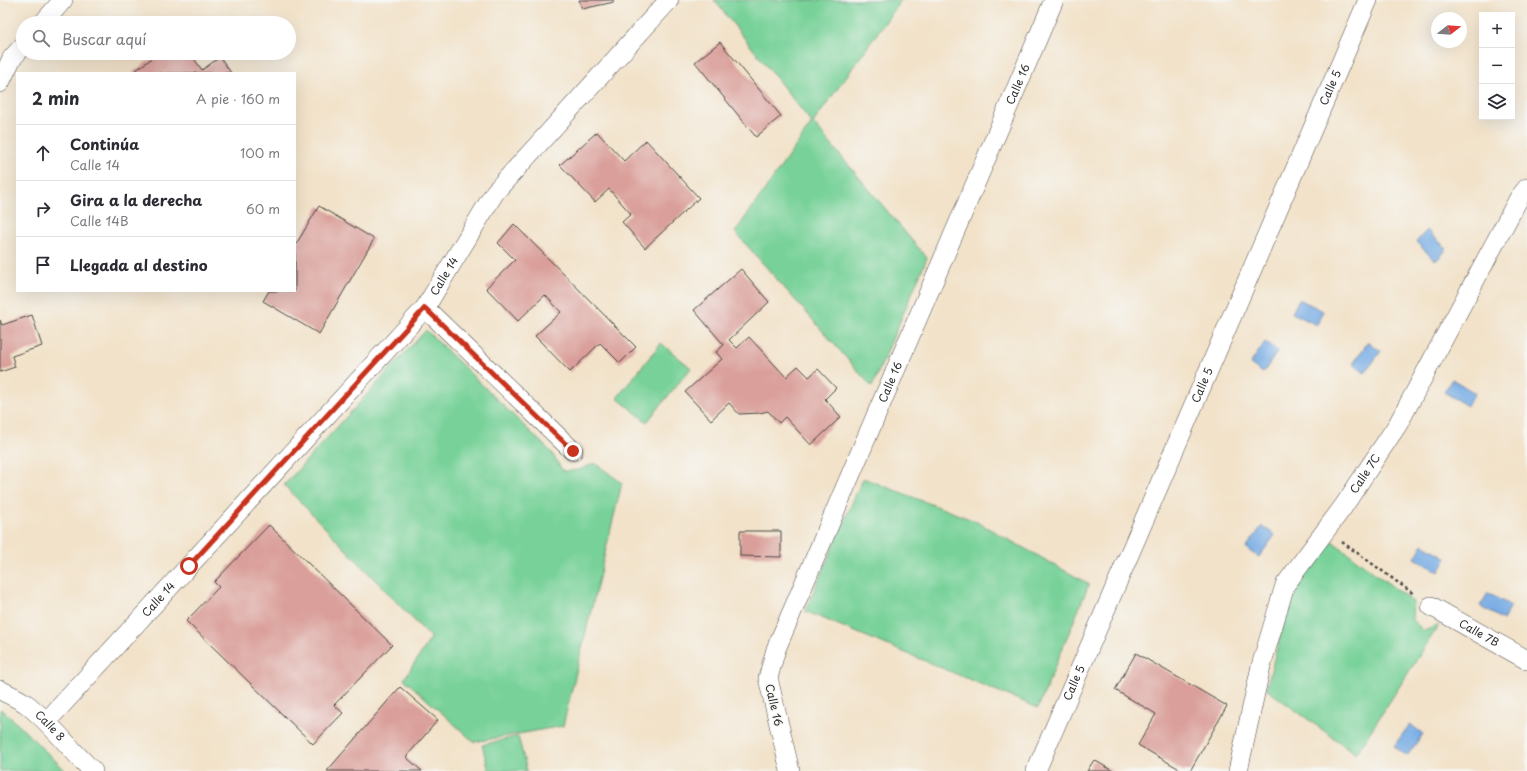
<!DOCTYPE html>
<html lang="es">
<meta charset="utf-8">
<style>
:root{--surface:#fff;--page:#f7f7f7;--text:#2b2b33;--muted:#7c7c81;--line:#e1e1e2}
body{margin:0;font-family:"Playpen Sans",sans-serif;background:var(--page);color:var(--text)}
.controls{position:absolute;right:12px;top:12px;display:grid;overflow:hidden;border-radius:0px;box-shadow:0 4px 16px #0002}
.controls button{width:36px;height:36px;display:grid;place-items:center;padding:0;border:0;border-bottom:1px solid var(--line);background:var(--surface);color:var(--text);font:20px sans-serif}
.compass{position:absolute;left:1431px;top:12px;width:36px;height:36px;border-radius:50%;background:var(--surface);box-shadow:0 4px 16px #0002;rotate:73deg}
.stop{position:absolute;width:12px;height:12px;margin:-9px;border:3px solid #c8321e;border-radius:50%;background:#fff}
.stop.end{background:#c8321e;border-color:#fff;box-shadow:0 1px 4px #0008}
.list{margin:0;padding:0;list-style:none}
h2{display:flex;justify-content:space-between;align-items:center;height:52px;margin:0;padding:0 16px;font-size:17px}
h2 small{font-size:13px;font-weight:400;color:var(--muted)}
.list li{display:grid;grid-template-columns:26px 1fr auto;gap:12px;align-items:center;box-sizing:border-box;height:56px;padding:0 16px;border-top:1px solid var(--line)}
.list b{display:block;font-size:15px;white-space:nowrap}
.list p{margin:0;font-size:13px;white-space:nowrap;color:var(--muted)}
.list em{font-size:13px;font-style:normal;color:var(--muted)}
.icon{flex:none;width:22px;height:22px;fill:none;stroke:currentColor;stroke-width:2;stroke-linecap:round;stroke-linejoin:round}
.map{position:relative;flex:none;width:1527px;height:771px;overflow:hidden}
.search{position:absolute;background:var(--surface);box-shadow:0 4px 16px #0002;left:16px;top:16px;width:280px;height:44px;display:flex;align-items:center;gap:10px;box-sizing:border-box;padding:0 14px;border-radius:22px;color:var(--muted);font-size:15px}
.panel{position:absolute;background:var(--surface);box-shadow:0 4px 16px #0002;left:16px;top:72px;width:280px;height:220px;border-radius:0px}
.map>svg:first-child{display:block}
.green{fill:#77d198;stroke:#517e62}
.water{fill:#77ace5;stroke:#516c88}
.building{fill:#da9f9a}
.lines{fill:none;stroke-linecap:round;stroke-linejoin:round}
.minor-casing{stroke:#494643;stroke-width:20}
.path{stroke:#494643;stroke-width:2.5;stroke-dasharray:3 3;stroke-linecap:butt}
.minor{stroke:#fff;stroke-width:19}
.route{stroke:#c8321e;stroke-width:5}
.labels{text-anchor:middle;stroke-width:3;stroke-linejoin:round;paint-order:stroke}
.street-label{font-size:11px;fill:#2b2b2b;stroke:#f6f6f2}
</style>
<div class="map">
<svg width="1527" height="771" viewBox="0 0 1527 771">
<rect width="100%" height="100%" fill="#f6f6f2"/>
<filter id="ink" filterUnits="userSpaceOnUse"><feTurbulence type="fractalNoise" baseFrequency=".025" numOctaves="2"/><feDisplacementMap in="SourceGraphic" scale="8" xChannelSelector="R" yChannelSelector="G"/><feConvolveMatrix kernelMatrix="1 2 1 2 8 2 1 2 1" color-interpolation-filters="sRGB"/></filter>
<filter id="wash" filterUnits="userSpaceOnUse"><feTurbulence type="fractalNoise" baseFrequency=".012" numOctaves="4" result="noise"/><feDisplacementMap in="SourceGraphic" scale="16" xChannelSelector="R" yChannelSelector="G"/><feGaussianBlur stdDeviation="0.9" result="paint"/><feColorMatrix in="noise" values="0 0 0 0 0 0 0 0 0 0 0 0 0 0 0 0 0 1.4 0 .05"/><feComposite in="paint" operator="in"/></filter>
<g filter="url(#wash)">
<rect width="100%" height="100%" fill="#f2e2c9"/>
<g class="green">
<path d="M 714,0 L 901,0 L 813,123 L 927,258 L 872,387 L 735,232 L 812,123 Z"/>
<path d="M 426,330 L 551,452 L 563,471 L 579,470 L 595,463 L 622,483 L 563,726 L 474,742 L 404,679 L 431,638 L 284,485 Z"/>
<path d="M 661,343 L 691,368 L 647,422 L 617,398 Z"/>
<path d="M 863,478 L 975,521 L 1089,584 L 1038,708 L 805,611 Z"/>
<path d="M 1332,541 L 1413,602 L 1412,620 L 1424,631 L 1439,625 L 1356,754 L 1266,689 L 1292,592 L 1308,566 Z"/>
<path d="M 0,709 L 7,714 L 66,771 L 0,771 Z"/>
<path d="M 518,736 L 527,771 L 489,771 L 482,745 Z"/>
</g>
<g class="water">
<path d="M 1427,230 L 1447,249 L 1436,261 L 1416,242 Z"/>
<path d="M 1299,299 L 1323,311 L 1317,325 L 1292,313 Z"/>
<path d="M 1265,342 L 1278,351 L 1263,373 L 1250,364 Z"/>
<path d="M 1368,342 L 1381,351 L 1365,373 L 1353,364 Z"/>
<path d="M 1452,379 L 1475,393 L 1467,406 L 1444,392 Z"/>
<path d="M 1262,526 L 1275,535 L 1259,557 L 1246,548 Z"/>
<path d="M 1423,544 L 1447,558 L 1439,572 L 1415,558 Z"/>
<path d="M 1488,593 L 1511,606 L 1503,620 L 1480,606 Z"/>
<path d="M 1410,724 L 1423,734 L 1407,756 L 1394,746 Z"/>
</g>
<g id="blocks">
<g class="building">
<path d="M 579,0 L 613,0 L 614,2 L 582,9 Z"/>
<path d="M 720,42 L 781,116 L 756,137 L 695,62 Z"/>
<path d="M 159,53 L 190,53 L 202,70 L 220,57 L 231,73 L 132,73 Z"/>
<path d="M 597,132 L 624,161 L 646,140 L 699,198 L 645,248 L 622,222 L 631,214 L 609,189 L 595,202 L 560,165 Z"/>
<path d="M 319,206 L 374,239 L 319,334 L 263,301 L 269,291 L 295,291 L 295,246 Z"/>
<path d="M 514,224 L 636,347 L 620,363 L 600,343 L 570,372 L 535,336 L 561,312 L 545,295 L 518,321 L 486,288 L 515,260 L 498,243 Z"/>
<path d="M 741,269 L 769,302 L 729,340 L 737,348 L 749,337 L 786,377 L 798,366 L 809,377 L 818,369 L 836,388 L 825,399 L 841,417 L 811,445 L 785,417 L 779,423 L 768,411 L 760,413 L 739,414 L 729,403 L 711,420 L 685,392 L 722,359 L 716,352 L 724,345 L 694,310 Z"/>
<path d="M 32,315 L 42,346 L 12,356 L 15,367 L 0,372 L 0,320 L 2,325 Z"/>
<path d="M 269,525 L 392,645 L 334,705 L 343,713 L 313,744 L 186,621 L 219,587 L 214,582 Z"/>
<path d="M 740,531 L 781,531 L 781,557 L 740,556 Z"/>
<path d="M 1136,653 L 1227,706 L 1190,771 L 1183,771 L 1138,745 L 1156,714 L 1115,690 Z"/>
<path d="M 400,687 L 438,720 L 406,757 L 422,771 L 327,771 Z"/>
<path d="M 1094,760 L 1113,771 L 1087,771 Z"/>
</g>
</g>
</g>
<g filter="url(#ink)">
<use href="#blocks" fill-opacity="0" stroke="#494643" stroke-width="1"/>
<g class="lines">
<defs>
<g id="minor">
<path d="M 43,23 L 63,0"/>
<path d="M 0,83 L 12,58 L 23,46"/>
<path d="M 425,308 L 573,451"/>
<path id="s1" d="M 1431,606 L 1527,660"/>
<path id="s2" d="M 0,690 C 8,694 17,698 25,703 C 51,722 69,749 93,771"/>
<path id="s3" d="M 47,721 L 425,308 L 495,192 L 669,0"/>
<path id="s4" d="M 790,771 L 768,678 L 776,649 L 1054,0"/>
<path id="s5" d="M 1036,771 L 1368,0"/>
<path id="s6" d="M 1238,771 L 1261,666 L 1285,585 L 1343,507 L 1398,424 L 1519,198 L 1527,188"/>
</g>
</defs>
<use href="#minor" class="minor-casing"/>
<path class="path" d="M 1342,542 L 1414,594"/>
<use href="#minor" class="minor"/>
</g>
</g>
<g class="lines" filter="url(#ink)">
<path class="route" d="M 189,566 L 425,308 L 573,451"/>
</g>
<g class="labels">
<g class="street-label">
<text dy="4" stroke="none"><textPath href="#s4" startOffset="740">Calle 16</textPath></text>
<text dy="4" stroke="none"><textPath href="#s5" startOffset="744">Calle 5</textPath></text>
<text dy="4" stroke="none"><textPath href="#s3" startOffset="597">Calle 14</textPath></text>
<text dy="4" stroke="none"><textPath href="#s4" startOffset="416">Calle 16</textPath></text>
<text dy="4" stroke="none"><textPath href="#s5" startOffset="420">Calle 5</textPath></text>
<text dy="4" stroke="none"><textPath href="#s6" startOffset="329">Calle 7C</textPath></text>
<text dy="4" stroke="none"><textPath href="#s3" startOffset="165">Calle 14</textPath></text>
<text dy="4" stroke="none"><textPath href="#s1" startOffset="55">Calle 7B</textPath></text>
<text dy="4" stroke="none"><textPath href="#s5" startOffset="96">Calle 5</textPath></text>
<text transform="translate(774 705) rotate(77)" y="4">Calle 16</text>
<text dy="4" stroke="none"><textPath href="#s2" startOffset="62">Calle 8</textPath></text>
</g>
</g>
</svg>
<div class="controls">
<button>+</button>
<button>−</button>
<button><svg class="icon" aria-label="layers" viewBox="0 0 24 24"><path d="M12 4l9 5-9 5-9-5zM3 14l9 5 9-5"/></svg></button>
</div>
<svg class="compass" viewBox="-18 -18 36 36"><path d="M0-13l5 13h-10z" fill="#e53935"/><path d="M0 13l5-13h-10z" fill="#7c7c81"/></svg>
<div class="stop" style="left:189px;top:566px"></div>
<div class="stop end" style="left:573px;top:451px"></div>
<div class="search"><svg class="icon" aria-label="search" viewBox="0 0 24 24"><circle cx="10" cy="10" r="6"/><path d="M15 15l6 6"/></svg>Buscar aquí</div>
<section class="panel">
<h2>2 min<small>A pie · 160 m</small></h2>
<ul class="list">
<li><svg class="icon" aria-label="ahead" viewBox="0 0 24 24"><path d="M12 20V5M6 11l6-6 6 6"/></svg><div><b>Continúa</b><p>Calle 14</p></div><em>100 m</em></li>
<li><svg class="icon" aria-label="right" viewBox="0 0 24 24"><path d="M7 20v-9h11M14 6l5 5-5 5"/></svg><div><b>Gira a la derecha</b><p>Calle 14B</p></div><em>60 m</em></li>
<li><svg class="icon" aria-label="arrive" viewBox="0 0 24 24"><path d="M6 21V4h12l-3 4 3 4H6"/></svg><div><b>Llegada al destino</b></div></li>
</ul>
</section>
</div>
